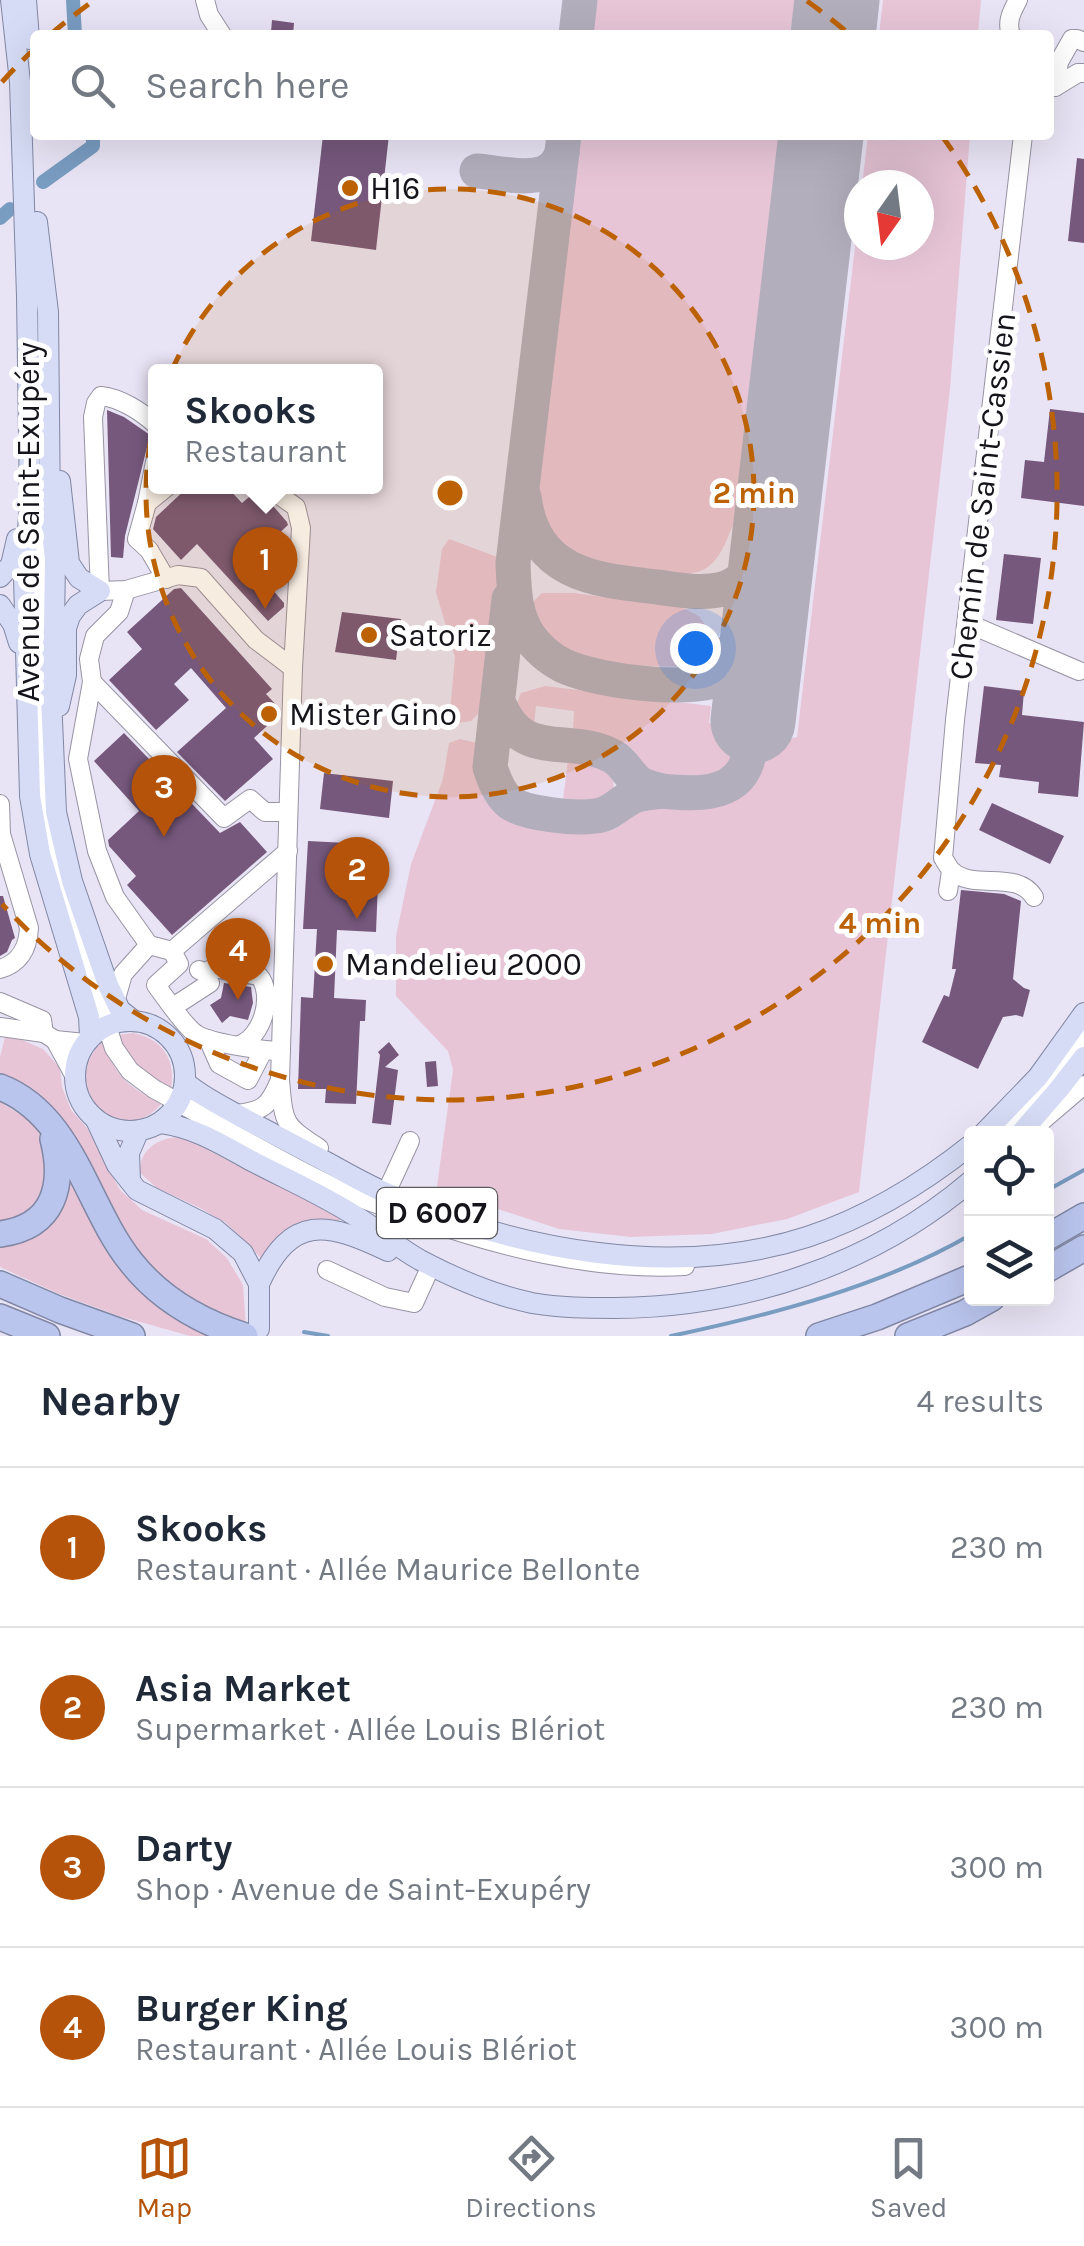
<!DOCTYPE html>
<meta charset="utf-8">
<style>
:root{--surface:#fff;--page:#f2f2f3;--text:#1f2937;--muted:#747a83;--line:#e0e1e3;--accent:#b45309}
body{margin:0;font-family:Karla,sans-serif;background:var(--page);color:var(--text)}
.controls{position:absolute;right:30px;bottom:30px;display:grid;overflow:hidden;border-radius:10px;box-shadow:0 10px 40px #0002}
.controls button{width:90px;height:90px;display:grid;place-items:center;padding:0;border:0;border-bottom:2px solid var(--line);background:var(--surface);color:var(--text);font:50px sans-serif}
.compass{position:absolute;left:844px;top:170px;width:90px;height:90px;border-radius:50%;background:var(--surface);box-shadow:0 10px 40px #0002;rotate:194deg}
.you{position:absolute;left:695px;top:648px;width:35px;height:35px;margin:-25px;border:8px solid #fff;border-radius:50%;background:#1a73e8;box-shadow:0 0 0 15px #1a73e833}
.badge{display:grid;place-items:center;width:65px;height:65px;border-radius:50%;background:var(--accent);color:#fff;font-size:32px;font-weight:700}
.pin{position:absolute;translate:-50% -82px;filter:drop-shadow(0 2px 5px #0008)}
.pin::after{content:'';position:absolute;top:52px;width:35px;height:30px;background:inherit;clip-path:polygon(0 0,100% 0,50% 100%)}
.popup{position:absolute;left:148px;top:364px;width:235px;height:130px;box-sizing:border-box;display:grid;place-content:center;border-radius:10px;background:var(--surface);filter:drop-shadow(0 2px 8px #0005);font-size:32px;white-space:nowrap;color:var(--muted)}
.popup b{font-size:38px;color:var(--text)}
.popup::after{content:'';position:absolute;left:50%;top:100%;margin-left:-20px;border:20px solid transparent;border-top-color:var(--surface)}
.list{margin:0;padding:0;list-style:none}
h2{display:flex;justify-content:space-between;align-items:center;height:130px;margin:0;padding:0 40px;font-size:42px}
h2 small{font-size:32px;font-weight:400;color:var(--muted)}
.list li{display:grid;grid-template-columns:65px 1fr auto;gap:30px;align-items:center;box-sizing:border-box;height:160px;padding:0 40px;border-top:2px solid var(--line)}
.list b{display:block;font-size:38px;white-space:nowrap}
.list p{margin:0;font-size:32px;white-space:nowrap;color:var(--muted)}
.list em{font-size:32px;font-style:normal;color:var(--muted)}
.icon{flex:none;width:55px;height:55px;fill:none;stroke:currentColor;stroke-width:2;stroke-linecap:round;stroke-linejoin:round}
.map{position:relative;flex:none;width:1084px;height:1336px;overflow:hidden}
.search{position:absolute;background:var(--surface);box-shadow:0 10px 40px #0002;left:30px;right:30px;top:30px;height:110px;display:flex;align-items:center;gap:25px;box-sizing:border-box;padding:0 35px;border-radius:10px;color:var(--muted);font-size:38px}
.sheet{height:770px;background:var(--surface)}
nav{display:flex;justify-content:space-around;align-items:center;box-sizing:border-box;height:140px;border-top:2px solid var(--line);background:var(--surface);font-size:28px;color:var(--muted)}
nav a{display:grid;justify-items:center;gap:5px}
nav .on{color:var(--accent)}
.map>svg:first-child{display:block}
.green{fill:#e7c5d7}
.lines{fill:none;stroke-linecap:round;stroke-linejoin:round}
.stream{stroke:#799cc1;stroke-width:4}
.canal{stroke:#799cc1;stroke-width:14}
.taxiway{stroke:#b2aebc;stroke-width:35}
.runway{stroke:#b2aebc;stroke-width:85}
.building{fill:#76587c}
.minor-casing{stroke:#9793a3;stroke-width:20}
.major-casing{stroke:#8087a4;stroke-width:22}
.highway-casing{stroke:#8087a4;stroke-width:28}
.minor{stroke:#fff;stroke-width:18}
.major{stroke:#d6dcf5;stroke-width:20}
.highway{stroke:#bac5ee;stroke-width:25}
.ring{fill:none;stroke:#bc6204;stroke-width:5;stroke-dasharray:18 12}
.poi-dot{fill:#bc6204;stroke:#fff;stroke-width:4}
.labels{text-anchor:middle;stroke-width:10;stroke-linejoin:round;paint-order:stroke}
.shield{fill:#fff;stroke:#5b5a5f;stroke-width:2.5}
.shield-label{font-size:30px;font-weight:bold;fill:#15141a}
.poi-label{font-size:32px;fill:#15141a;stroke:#fff;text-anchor:start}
.street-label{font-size:32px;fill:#15141a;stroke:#fff}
.centre{fill:#bc6204;stroke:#fff;stroke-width:5}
.ring-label{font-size:30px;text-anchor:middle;font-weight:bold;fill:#bc6204;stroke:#fff;stroke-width:10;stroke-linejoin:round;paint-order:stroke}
</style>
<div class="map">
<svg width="1084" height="1336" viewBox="0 0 1084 1336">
<rect width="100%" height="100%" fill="#e9e4f5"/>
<g class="green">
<path d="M 594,0 L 795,0 L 790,35 L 590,35 Z"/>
<path d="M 883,0 L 981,0 L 978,35 L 879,35 Z"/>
<path d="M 578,135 L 779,135 L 733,525 C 726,541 720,561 703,570 C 682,580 606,570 585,560 C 577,556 565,548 559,542 C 546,528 542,510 537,492 Z"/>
<path d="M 868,135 L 970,135 L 950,389 L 859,1192 L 787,1219 L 712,1234 L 631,1237 L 559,1229 L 464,1198 L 437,1186 L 453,1070 L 448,1051 L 396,996 L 396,936 L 411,864 L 443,779 L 449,743 L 460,739 L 477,743 C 477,765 476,792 492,809 C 509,827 589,837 612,830 C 627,825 629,811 651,808 C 686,803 717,818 747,792 C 758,782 763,756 768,742 L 797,737 L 859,213 L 859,245 L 919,245 L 919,185 L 862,185 Z"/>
<path d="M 449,539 L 500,558 L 482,710 L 471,721 L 457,723 L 450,712 L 455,657 L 436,592 L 442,549 Z"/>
<path d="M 542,593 L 573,593 L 681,607 L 699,616 L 710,632 L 705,651 L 681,667 L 623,665 L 581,658 L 550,641 L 537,623 L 530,605 Z"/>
<path d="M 545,686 L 711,706 L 709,723 L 736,727 C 734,736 734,752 730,760 C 714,788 677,779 652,776 C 621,743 618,739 573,731 L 574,711 L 536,706 L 534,724 L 524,720 L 515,708 L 521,693 Z"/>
<path d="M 568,760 C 587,761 599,763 613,776 L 614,790 C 596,801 584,803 563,800 Z"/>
<path d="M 133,1033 C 163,1039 176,1060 171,1089 C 144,1072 130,1065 118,1035 Z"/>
<path d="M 5,1037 L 15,1037 L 43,1049 L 60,1068 L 62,1087 L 71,1110 L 87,1128 L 120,1190 L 142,1210 L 206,1239 L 227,1258 L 243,1285 L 246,1327 L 214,1316 L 156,1281 L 0,1077 L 0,1057 Z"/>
<path d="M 103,1041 C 115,1077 129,1087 161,1104 C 120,1153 55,1085 103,1041 Z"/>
<path d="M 0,1102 L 28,1119 L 39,1129 L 45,1143 L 51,1175 L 36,1210 L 0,1225 Z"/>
<path d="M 180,1137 L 199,1145 L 252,1173 L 255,1168 L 342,1218 L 337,1223 L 261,1258 L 226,1223 L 200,1208 L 157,1188 L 140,1173 C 139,1149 158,1138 180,1137 Z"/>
<path d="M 68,1170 L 111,1246 L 224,1336 L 190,1336 L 119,1316 L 57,1293 L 0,1267 L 0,1243 Z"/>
</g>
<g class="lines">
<g class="stream">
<path d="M 1046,1191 L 1084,1170"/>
<path d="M 304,1332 L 328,1336"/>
<path d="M 671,1336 C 771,1315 883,1286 972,1234"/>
</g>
<g class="canal">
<path d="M 73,0 L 75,35"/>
<path d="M 43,182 L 93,146 L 93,135"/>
<path d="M 0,218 L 10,209"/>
</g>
<g class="taxiway">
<path d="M 576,35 L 580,0"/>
<path d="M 564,135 L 513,563 C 514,588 514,614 529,636 C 537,648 551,660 564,666 C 599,682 703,696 735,672 C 752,659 757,639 764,620"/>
<path d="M 477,171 C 507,173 550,188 562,153"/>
<path d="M 524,497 C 534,574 593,580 657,587 C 680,590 704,595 726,588 C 746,580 759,563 773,548"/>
<path d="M 499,704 C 523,763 568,733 612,756 C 624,762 629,776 639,783 C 645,787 655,789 661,791 C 651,793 638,793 630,798 C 618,804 610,815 595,816 C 576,819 524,814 509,802 C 499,793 494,780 490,767 L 509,599"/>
<path d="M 661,791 C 691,794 735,798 747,762 C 751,749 751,734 753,721"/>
</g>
<g class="runway">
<path d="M 833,35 L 837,0"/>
<path d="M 753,721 L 821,135"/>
</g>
</g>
<g class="building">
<path d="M 272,20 L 294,23 L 293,35 L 271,32 Z"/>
<path d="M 323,135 L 389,135 L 376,250 L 311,241 Z"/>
<path d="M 1077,158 L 1084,159 L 1084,243 L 1068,241 Z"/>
<path d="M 1050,409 L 1084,413 L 1084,506 L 1021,498 L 1025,460 L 1044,462 Z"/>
<path d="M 107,410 L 124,417 L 150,435 L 125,536 L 123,558 L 111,557 Z"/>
<path d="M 189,486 L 226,486 L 242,503 L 255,492 L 274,507 L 287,522 L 288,525 L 264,547 L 286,571 L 286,574 L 271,588 L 284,603 L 284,607 L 268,621 L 197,544 L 181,560 L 153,529 L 156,517 Z"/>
<path d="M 1004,554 L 1041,558 L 1033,624 L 996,620 Z"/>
<path d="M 181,588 L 272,689 L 266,694 L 279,708 L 279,715 L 254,738 L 273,759 L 225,801 L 177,752 L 226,708 L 191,668 L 174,684 L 189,700 L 156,730 L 109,680 L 142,649 L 127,632 L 174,589 Z"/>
<path d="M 342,612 L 401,619 L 396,660 L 335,652 Z"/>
<path d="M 984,686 L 1024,691 L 1022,715 L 1084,722 L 1078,797 L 1038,793 L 1039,782 L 999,777 L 1001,765 L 975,763 Z"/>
<path d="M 124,733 L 220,833 L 240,822 L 267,852 L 172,935 L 127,885 L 136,876 L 109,846 L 108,840 L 139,811 L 94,761 Z"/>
<path d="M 324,773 L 393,781 L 389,818 L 320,809 Z"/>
<path d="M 992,803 L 1064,836 L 1050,864 L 979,830 Z"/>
<path d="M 308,841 L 347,843 L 346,857 L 379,858 L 376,932 L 337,930 L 334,998 L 366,1000 L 365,1021 L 360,1021 L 356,1104 L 325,1103 L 326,1089 L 298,1089 L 301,997 L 313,998 L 317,929 L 303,929 Z"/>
<path d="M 961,890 L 1004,894 L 1021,901 L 1013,979 L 1024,988 L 1030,990 L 1023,1017 L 1016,1015 L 1003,1017 L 978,1069 L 922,1042 L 944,995 L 949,997 L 956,969 L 952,969 Z"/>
<path d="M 0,896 L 3,896 L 15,938 L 12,940 L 7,952 L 0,956 Z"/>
<path d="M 239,921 L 254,924 L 250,945 L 234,942 Z"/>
<path d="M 224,983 L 251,987 L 253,1003 L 248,1020 L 230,1016 L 222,1023 L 210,1005 L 221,998 Z"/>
<path d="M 389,1042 L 399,1055 L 385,1067 L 398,1070 L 391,1125 L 372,1123 L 380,1055 L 378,1052 Z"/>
<path d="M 436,1061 L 438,1086 L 427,1087 L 425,1062 Z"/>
</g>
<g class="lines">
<defs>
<g id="minor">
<path d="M 205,0 L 209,15 L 222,35"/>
<path d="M 1011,35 C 1006,22 1012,11 1018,0"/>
<path d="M 1055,87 L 1059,62 L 1072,39 L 1077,39 L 1084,42"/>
<path d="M 1055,87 L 1078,73 L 1084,73"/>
<path d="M 1023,135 L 955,720 L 943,858 C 944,859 950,870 952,871 C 973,891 1017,869 1034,897"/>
<path d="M 155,424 C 141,411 120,398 101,396 L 96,403 L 93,417 L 100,591 L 126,590 L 178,575 L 201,578 L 256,640 L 293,668"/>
<path d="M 266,486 L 296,507 L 301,528 L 293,668 L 280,1080 C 284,1123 282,1124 319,1148"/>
<path d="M 39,490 L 40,719 L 46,817 L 70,910 L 114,1048 L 130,1071 L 154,1089 C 215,1122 274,1159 336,1188 C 359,1199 384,1206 408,1215 C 497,1246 589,1271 685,1266"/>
<path d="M 147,503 L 155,462"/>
<path d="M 166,579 L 149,550 L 137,539 L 147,503 L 168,486"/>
<path d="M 126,590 L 119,612 L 95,636 L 89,659 L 92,682 L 78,759 L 97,851 L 115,897 L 149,945 L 172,951 L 288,851"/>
<path d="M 967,623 L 1079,671"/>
<path d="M 92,682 L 224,818 L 250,799 L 265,812 L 288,812"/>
<path d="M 0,804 L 1,834 L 29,928 C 28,948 20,963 0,969"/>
<path d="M 948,891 L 951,871"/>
<path d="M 172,951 L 179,964 L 156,985 C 165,997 185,1027 196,1034 C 209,1043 264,1051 281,1051"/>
<path d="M 205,973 L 213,968 L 259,976 C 275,995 262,1038 239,1045"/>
<path d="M 0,1002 L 42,1020 L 44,1033 L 55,1040 L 85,1043"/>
<path d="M 115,1002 L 123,974 L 149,945"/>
<path d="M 173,1007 L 210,983 L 205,973 L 199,970"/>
<path d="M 0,1027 L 44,1033"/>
<path d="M 208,1039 L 219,1064 L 248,1080 L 263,1051"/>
<path d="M 55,1040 L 74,1075"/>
<path d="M 236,1114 C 264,1111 269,1106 280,1080"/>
<path d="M 1035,1127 L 1084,1085"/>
<path d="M 1008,1134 L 1066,1061 L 1084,1033"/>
<path d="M 386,1193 L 410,1141"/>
<path d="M 327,1270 L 385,1297 L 414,1303 L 429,1270"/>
</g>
<g id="major">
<path d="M 11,0 L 20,82 L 27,296 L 30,505 L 24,577 L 30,796 L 40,854 L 89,1017 L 90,1037"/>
<path d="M 26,0 L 29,39"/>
<path d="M 37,222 L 48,312 L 50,514 L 55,559 L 54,628 L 50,674 L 56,812 L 72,881 L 108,985 L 120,1010 L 134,1021"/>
<path d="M 0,577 L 11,565 L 17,539"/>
<path d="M 0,605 L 13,624 L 19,643"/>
<path d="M 59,706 L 66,675 L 66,628 L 70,616 L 78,605 L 100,591 L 79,578 L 69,563 L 60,481"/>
<circle cx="130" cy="1076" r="55"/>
<path d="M 185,1082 C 202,1097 224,1107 243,1118 C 268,1131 292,1144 317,1157 C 342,1170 366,1185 391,1195 C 517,1250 673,1280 807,1237 C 868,1217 922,1184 972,1144"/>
<path d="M 96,1120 L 117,1165 L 137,1190 L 215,1229 L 243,1253 L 259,1284 L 259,1329"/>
<path d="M 160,1123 C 194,1127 221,1144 250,1160 C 286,1179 323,1195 357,1217 C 378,1230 397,1247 420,1260 C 454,1278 494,1295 532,1303 C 560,1308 588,1308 615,1308 C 744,1307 873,1265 972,1180"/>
<path d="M 983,1134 L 1038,1077 L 1084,1013"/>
<path d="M 1020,1134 L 1059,1089 L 1084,1057"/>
<path d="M 130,1181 L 129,1153 L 138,1132"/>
<path d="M 259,1284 C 291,1213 327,1222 388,1251"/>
</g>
<g id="highway">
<path d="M 0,1087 C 73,1115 86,1206 131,1262 C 160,1299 201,1322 245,1336"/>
<path d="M 0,1234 C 54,1227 65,1186 53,1139"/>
<path d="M 1046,1238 L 1084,1216"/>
<path d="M 1046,1270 L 1084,1248"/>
<path d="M 0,1284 L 60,1310 L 132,1336"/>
<path d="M 0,1317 L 47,1336"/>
<path d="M 819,1336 L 877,1317 L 972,1277"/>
<path d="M 908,1336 L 965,1313 L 992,1298"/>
</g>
</defs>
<use href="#minor" class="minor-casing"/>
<use href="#major" class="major-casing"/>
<use href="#highway" class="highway-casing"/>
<use href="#minor" class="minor"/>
<use href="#major" class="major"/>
<use href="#highway" class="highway"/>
</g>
<circle cx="450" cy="493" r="304" fill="#bc6204" fill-opacity=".12"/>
<g class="ring">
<circle cx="450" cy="493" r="304"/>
<path d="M2 82A608 608 0 0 1 31 52M51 34A608 608 0 0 1 93 1M807 1A608 608 0 0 1 849 34M942 136A608 608 0 0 1 2 904"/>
</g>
<g class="poi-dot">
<circle cx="350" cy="188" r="10"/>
<circle cx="369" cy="635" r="10"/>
<circle cx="269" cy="714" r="10"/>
<circle cx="325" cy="964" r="10"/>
</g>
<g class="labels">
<rect class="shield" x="377" y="1188" width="120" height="50" rx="8"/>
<g class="shield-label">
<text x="437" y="1223">D 6007</text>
</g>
<g class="poi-label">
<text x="370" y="199">H16</text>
<text x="389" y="646">Satoriz</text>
<text x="289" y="725">Mister Gino</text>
<text x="345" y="975">Mandelieu 2000</text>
</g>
<g class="street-label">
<text transform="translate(982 496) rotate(-83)" y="11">Chemin de Saint-Cassien</text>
<text transform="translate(28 522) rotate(-90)" y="11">Avenue de Saint-Exupéry</text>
</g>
</g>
<circle cx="450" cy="493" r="15" class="centre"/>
<g class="ring-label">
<text x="754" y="503">2 min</text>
<text x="880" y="933">4 min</text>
</g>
</svg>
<div class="controls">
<button><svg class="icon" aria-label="locate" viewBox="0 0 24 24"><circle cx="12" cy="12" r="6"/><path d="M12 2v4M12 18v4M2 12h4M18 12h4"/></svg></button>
<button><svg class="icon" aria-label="layers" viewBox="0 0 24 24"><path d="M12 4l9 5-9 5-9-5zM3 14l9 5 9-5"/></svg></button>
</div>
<svg class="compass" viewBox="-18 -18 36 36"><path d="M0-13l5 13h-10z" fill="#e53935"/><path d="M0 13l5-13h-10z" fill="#747a83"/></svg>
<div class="you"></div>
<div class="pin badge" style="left:265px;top:609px">1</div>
<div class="popup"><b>Skooks</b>Restaurant</div>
<div class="pin badge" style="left:357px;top:919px">2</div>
<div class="pin badge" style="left:164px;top:837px">3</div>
<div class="pin badge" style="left:238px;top:1000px">4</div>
<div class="search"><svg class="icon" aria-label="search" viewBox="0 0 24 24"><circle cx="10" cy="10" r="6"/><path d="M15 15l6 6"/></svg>Search here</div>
</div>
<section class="sheet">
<h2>Nearby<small>4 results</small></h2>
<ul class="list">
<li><span class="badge">1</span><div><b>Skooks</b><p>Restaurant · Allée Maurice Bellonte</p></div><em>230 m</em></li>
<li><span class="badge">2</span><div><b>Asia Market</b><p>Supermarket · Allée Louis Blériot</p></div><em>230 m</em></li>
<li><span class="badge">3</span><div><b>Darty</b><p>Shop · Avenue de Saint-Exupéry</p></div><em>300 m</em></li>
<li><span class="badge">4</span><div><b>Burger King</b><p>Restaurant · Allée Louis Blériot</p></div><em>300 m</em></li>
</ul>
</section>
<nav>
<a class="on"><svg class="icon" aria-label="map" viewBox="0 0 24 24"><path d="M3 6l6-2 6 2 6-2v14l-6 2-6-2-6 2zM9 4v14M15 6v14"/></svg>Map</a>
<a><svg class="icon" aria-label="directions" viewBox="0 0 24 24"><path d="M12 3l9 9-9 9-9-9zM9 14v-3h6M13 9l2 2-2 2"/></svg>Directions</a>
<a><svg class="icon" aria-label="saved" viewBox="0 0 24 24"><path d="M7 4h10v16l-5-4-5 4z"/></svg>Saved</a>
</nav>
